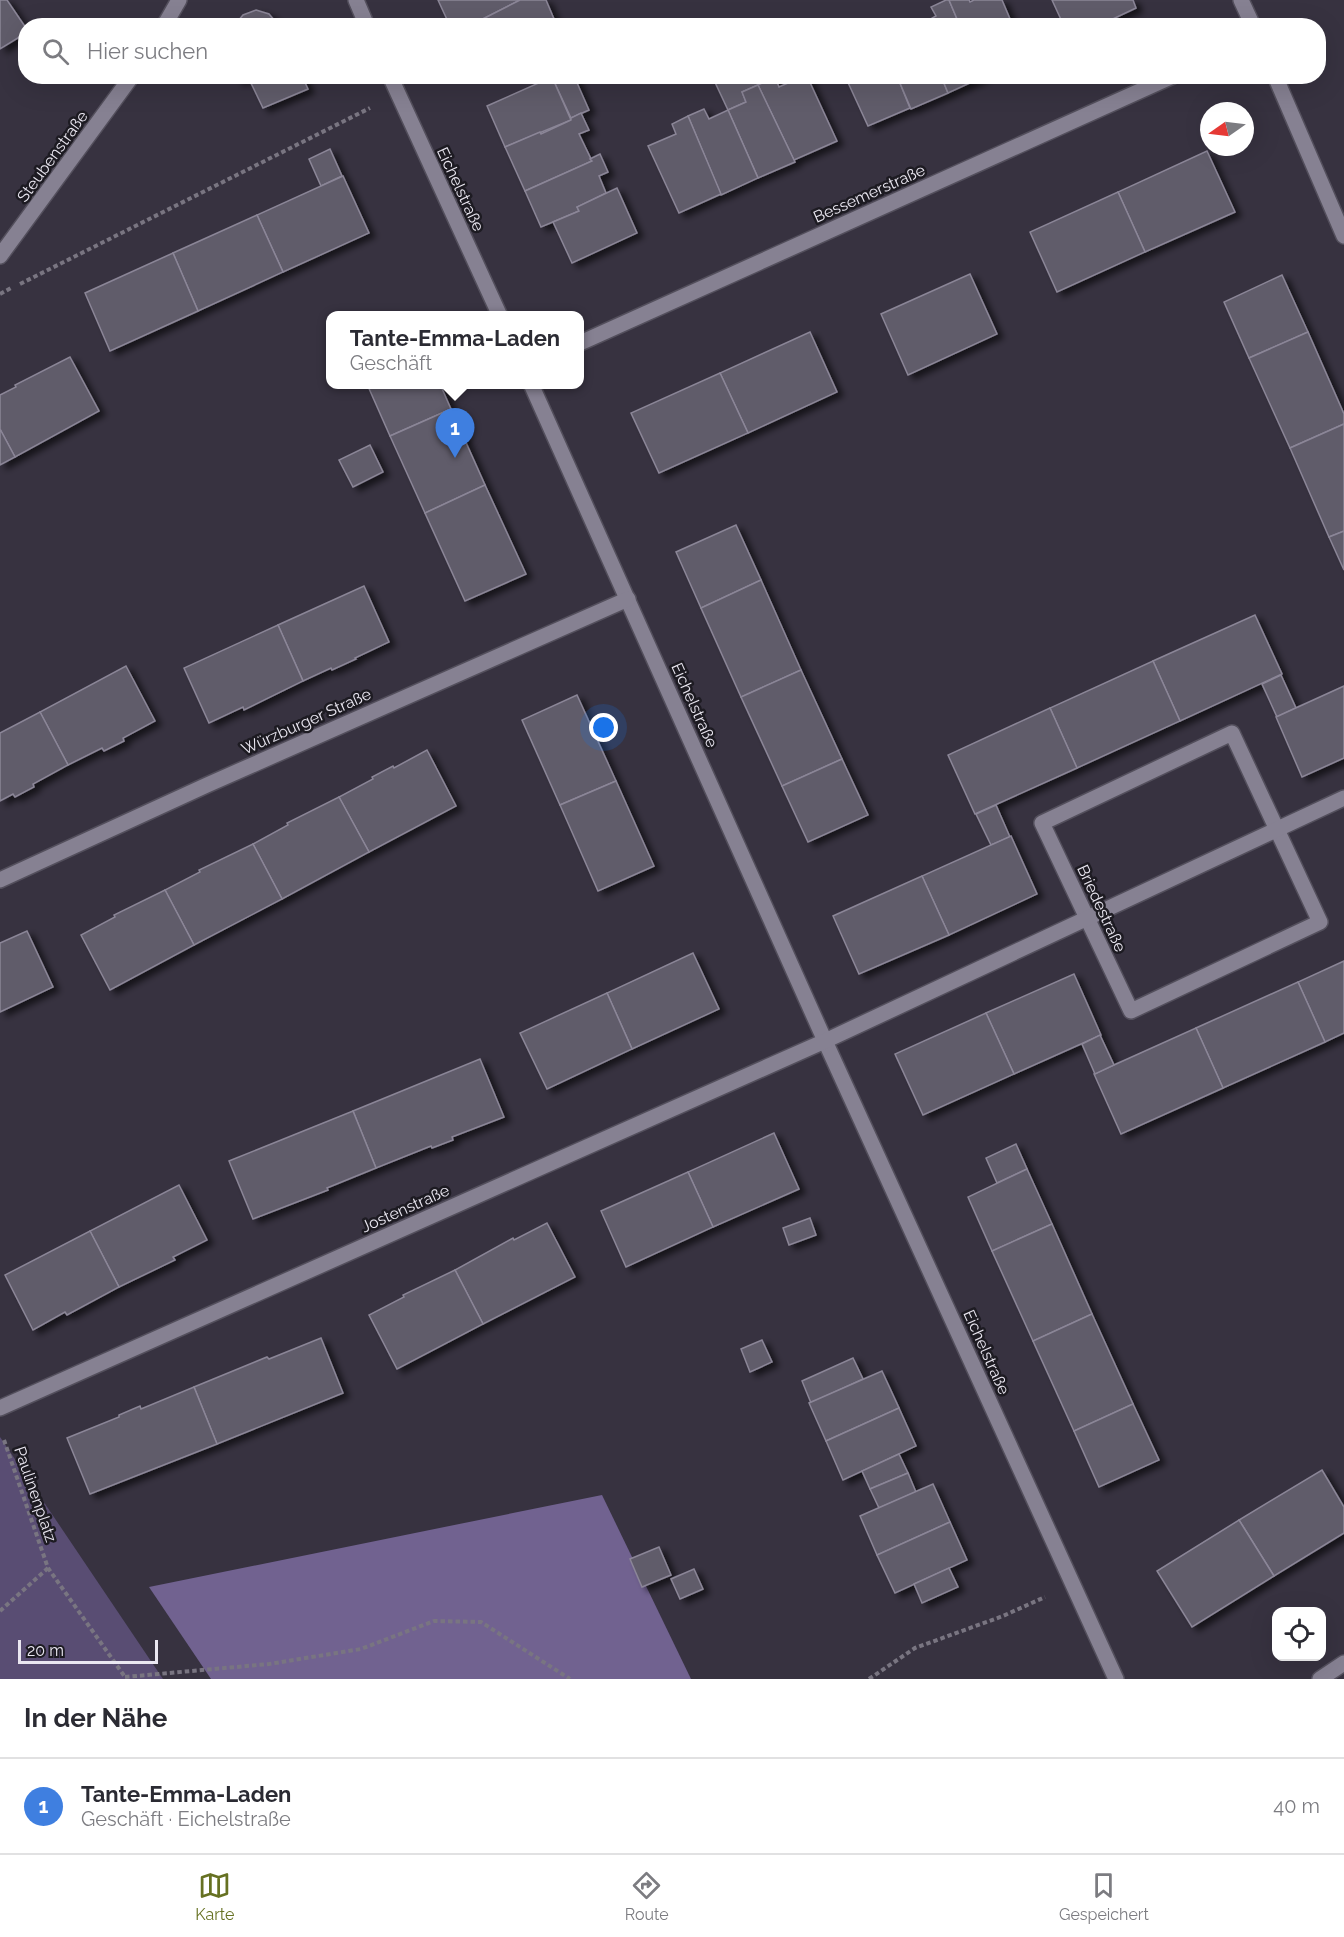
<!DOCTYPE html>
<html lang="de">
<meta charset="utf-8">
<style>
:root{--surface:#fff;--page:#f2f2f3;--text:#2b2b33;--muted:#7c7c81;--line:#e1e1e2;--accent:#667122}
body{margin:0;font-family:Raleway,sans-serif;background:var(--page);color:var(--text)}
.controls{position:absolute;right:18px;bottom:18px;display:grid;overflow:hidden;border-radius:12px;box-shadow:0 6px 24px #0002}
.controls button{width:54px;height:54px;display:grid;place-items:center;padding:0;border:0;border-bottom:2px solid var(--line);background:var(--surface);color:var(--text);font:30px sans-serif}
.compass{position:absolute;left:1200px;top:102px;width:54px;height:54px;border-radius:50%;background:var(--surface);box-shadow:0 6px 24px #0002;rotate:256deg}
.scale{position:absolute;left:18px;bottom:15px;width:140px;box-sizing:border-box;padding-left:6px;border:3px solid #eae7f1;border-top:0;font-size:16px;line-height:21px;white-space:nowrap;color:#eae7f1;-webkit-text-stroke:4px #1d1b22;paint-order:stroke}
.you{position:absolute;left:604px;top:728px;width:21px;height:21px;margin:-15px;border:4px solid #fff;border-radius:50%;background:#1a73e8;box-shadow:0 0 0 9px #1a73e833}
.badge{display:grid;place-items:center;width:39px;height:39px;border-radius:50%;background:var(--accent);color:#fff;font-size:20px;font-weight:700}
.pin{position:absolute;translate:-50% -50px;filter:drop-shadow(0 2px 3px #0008)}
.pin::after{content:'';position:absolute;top:32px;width:21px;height:18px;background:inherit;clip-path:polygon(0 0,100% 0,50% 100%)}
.popup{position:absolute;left:326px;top:311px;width:258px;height:78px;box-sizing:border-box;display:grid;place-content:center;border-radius:12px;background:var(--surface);filter:drop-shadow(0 2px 4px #0005);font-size:20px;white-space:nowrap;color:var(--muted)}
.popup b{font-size:22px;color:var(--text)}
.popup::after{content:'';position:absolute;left:50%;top:100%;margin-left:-12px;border:12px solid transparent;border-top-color:var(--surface)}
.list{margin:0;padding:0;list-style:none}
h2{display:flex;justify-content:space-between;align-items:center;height:78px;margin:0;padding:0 24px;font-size:26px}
h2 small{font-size:20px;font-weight:400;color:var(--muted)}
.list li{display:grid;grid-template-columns:39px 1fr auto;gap:18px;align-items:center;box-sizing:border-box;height:96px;padding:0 24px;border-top:2px solid var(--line)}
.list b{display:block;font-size:22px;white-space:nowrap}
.list p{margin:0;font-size:20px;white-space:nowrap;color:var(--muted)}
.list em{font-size:20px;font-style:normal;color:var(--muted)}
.icon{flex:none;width:33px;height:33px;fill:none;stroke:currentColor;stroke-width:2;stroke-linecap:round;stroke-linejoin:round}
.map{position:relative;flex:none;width:1344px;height:1679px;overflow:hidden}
.search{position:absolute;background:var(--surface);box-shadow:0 6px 24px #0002;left:18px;right:18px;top:18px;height:66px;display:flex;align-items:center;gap:15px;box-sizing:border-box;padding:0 21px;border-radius:24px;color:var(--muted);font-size:22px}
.sheet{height:174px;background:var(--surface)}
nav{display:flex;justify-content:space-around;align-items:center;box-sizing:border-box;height:84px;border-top:2px solid var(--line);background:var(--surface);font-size:16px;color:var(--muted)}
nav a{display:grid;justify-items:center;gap:3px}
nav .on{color:var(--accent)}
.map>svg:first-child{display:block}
.green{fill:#594d73}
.forest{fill:#716290}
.building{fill:#605b6b;stroke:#8b8697;stroke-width:1.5;filter:url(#shadow)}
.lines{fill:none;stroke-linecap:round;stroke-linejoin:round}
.minor-casing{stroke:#534f5c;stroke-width:18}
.path{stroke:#797581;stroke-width:4;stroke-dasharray:4.5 3;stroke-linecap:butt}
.minor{stroke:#868192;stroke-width:15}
.labels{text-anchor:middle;stroke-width:5;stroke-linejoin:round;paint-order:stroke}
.street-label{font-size:16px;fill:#eae7f1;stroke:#1d1b22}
</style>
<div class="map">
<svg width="1344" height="1679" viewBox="0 0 1344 1679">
<defs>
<filter id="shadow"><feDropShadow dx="6" dy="4" stdDeviation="3" flood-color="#0009"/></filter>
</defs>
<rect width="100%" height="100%" fill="#373240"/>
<path class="green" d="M 0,1437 L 163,1679 L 0,1679 Z"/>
<path class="forest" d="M 602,1495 L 691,1679 L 211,1679 L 149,1587 Z"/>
<g class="building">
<path d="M 0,0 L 7,0 L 26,28 L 26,33 L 0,49 Z"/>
<path d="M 438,0 L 520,0 L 469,26 L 450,26 Z"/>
<path d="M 520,0 L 546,0 L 557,26 L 469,26 Z"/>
<path d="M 946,0 L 949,0 L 960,26 L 918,26 L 936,16 L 931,7 Z"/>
<path d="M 949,0 L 969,0 L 970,2 L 974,0 L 1002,0 L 1013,26 L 960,26 Z"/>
<path d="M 1052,0 L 1133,0 L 1136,8 L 1098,26 L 1064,26 Z"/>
<path d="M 256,10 L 269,14 L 279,26 L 234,26 L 243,15 Z"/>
<path d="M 236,76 L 302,76 L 308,89 L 263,108 L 248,77 L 238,81 Z"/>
<path d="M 574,76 L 589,110 L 571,118 L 552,77 Z"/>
<path d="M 717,76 L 756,76 L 760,84 L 742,92 L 746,102 L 728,110 L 713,78 Z"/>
<path d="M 804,76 L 807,76 L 837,141 L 794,160 L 758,85 L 775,77 L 779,87 Z"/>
<path d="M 845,76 L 897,76 L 910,108 L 868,126 Z"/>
<path d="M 897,76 L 941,76 L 948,93 L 911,109 Z"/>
<path d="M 941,76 L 985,76 L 948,93 Z"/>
<path d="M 552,77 L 571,120 L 505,147 L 487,106 Z"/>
<path d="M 758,85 L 795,162 L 758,178 L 728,110 L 746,102 L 742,92 Z"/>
<path d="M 704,109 L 709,119 L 728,110 L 758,178 L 721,195 L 688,116 Z"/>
<path d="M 581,113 L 589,130 L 579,134 L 592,161 L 525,191 L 505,147 L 540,132 L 541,134 L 571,120 L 571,118 Z"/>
<path d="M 688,116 L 721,194 L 679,213 L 648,146 L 676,134 L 672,124 Z"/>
<path d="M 330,149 L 342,176 L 321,186 L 309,159 Z"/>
<path d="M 1207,151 L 1235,212 L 1145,252 L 1118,192 Z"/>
<path d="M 600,154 L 608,172 L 599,176 L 606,193 L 577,207 L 579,211 L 541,227 L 525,191 L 592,161 L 590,159 Z"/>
<path d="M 343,176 L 369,233 L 283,272 L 257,215 Z"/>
<path d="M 617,188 L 637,233 L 572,263 L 553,222 L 579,211 L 577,207 Z"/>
<path d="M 1118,192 L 1145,252 L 1057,292 L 1030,232 Z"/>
<path d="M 257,215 L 283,272 L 198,311 L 173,253 Z"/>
<path d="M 173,253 L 198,311 L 110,351 L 85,293 Z"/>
<path d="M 970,274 L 997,334 L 908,375 L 881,314 Z"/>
<path d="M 1282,275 L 1308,332 L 1249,358 L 1224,302 Z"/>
<path d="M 810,332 L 837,392 L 748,433 L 720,373 Z"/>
<path d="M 1308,332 L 1344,414 L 1344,424 L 1290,448 L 1249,358 Z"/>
<path d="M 70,357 L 99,411 L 15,457 L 0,429 L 0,395 L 16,387 L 15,385 Z"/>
<path d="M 720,373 L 748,433 L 659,473 L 631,413 Z"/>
<path d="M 367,384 L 440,384 L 451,409 L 390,436 Z"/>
<path d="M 451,409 L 485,485 L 425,513 L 390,436 Z"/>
<path d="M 1344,424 L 1344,531 L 1329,537 L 1290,448 Z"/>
<path d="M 0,429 L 15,457 L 0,465 Z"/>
<path d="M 370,445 L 383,472 L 353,487 L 339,460 Z"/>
<path d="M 485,485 L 526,574 L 465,601 L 425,513 Z"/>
<path d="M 736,525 L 761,580 L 701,608 L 676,552 Z"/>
<path d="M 1344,531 L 1344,570 L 1329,537 Z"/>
<path d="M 761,580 L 801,670 L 741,697 L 701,608 Z"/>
<path d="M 364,586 L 389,642 L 355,658 L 356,659 L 332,670 L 331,668 L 303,681 L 278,625 Z"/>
<path d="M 1255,615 L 1282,674 L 1180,721 L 1153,661 Z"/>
<path d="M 278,625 L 303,681 L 244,710 L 243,707 L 209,723 L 184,668 Z"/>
<path d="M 1153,661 L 1180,721 L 1077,768 L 1050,708 Z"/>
<path d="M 126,666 L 155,721 L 123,738 L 124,741 L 104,751 L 102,748 L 68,765 L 40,712 Z"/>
<path d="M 801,670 L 842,759 L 782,786 L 741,697 Z"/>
<path d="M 1281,675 L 1296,708 L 1277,717 L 1262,684 Z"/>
<path d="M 1344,686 L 1344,758 L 1302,777 L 1276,717 Z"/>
<path d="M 577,695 L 616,781 L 560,805 L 522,720 Z"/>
<path d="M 1050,708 L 1077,768 L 975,814 L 948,755 Z"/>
<path d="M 40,712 L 68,765 L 33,784 L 34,787 L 15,797 L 13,794 L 0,801 L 0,733 Z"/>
<path d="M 427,750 L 456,806 L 369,852 L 339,797 L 373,779 L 372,777 L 393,766 L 394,768 Z"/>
<path d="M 842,759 L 868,815 L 808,842 L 782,786 Z"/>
<path d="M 616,781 L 654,866 L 598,891 L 560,805 Z"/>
<path d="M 339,797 L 369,852 L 282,899 L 253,844 L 288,825 L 287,823 Z"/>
<path d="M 996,805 L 1010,837 L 991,845 L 976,814 Z"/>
<path d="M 1011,836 L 1037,894 L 949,935 L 922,876 Z"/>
<path d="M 253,844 L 282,899 L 194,945 L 165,890 L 200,872 L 199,870 Z"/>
<path d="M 922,876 L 949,935 L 859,974 L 833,916 Z"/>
<path d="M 165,890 L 194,945 L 110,990 L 81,935 L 115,917 L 114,915 Z"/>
<path d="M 27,931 L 53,987 L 0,1012 L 0,943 Z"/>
<path d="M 693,953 L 719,1009 L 632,1049 L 607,993 Z"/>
<path d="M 1344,961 L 1344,1033 L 1325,1042 L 1298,982 Z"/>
<path d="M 1074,974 L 1101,1035 L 1014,1074 L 986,1013 Z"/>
<path d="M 1298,982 L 1325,1042 L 1223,1088 L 1196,1028 Z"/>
<path d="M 607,993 L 632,1049 L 547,1089 L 520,1033 Z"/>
<path d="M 986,1013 L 1014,1074 L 923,1115 L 895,1054 Z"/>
<path d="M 1196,1028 L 1223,1088 L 1121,1134 L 1094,1074 Z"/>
<path d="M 1100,1035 L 1114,1065 L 1095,1074 L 1082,1044 Z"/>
<path d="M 480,1059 L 504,1117 L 452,1137 L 453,1140 L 432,1148 L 431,1146 L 376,1168 L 353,1111 Z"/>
<path d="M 353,1111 L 376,1168 L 327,1188 L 328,1190 L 253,1219 L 229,1161 Z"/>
<path d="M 774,1133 L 799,1189 L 713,1227 L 688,1172 Z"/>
<path d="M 1016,1144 L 1027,1169 L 997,1183 L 986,1158 Z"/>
<path d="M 1027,1169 L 1052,1224 L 992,1251 L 968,1197 Z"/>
<path d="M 688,1172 L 713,1227 L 626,1267 L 601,1211 Z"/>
<path d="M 179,1185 L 207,1240 L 173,1257 L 175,1260 L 119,1287 L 90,1231 Z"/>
<path d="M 810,1218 L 816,1235 L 789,1245 L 783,1228 Z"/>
<path d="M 547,1223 L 575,1277 L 483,1324 L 455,1270 L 513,1238 L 514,1240 Z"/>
<path d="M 1052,1224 L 1092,1314 L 1033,1341 L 992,1251 Z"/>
<path d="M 90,1231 L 119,1287 L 67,1315 L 65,1312 L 33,1330 L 5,1275 Z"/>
<path d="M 455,1270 L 483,1324 L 397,1369 L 369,1315 L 404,1297 L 403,1295 Z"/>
<path d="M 1092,1314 L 1133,1404 L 1074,1431 L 1033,1341 Z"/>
<path d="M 321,1338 L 343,1393 L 217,1444 L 194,1387 L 267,1357 L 269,1359 Z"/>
<path d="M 762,1340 L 772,1362 L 750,1372 L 741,1349 Z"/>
<path d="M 853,1358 L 863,1379 L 811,1403 L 802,1381 Z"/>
<path d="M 882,1371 L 899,1408 L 826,1441 L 809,1403 Z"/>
<path d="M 194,1387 L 217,1444 L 90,1494 L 67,1438 L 119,1417 L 119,1415 L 140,1406 L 141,1409 Z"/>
<path d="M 1133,1404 L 1159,1460 L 1099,1487 L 1074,1431 Z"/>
<path d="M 899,1408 L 916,1446 L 843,1480 L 826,1441 Z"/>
<path d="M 899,1454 L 908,1473 L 870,1489 L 862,1471 Z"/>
<path d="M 1322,1470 L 1344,1507 L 1344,1533 L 1274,1576 L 1239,1520 Z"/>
<path d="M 908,1473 L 916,1492 L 879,1508 L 870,1489 Z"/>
<path d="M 933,1484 L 950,1522 L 877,1555 L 860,1516 Z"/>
<path d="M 1239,1520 L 1274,1576 L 1192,1627 L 1157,1571 Z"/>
<path d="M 950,1522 L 967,1560 L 895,1593 L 877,1555 Z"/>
<path d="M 659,1547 L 671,1575 L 642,1587 L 630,1559 Z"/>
<path d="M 949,1568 L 958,1587 L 922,1603 L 914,1584 Z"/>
<path d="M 694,1569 L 703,1589 L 680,1599 L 671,1579 Z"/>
</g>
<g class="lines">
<defs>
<g id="minor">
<path d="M 356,0 L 367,26"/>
<path d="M 1241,0 L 1253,26"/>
<path d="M 164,26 L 179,0"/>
<path d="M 390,76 L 500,316"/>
<path d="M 1275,76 L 1344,236"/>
<path d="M 0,256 L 132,76"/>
<path d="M 580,343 L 1173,76"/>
<path d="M 531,384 L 825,1041 L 1116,1679"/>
<path d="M 1232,733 L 1320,922 L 1131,1011 L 1042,823 Z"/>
<path d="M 0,880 L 207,785 L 628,599"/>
<path d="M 0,1408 L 825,1041 L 1344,798"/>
<path d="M 1320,1679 L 1344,1663"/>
</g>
</defs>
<use href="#minor" class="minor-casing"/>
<g class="path">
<path d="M 20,284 L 370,108"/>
<path d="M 0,294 L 11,288"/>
<path d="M 4,1440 L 48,1568 L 125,1677"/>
<path d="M 0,1611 L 48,1568"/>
<path d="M 125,1677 L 269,1664 L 361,1649 L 434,1621 L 481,1622 L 570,1679"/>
<path d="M 869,1679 L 915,1648 L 1003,1616 L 1045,1597"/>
</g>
<use href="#minor" class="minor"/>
</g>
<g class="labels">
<g class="street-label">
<text transform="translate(52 156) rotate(-54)" y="6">Steubenstraße</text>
<text transform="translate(461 189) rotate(65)" y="6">Eichelstraße</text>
<text transform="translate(869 193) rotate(-24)" y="6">Bessemerstraße</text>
<text transform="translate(695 705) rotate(66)" y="6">Eichelstraße</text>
<text transform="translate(306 721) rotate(-24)" y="6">Würzburger Straße</text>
<text transform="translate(1102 908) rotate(65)" y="6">Briedestraße</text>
<text transform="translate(405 1208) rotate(-24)" y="6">Jostenstraße</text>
<text transform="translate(987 1352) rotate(66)" y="6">Eichelstraße</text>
<text transform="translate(36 1494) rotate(71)" y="6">Paulinenplatz</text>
</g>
</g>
</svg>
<div class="controls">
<button><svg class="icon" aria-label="locate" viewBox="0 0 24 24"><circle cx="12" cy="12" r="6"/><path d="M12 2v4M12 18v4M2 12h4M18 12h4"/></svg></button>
</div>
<svg class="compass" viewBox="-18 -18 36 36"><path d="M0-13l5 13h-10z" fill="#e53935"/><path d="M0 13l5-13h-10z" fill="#7c7c81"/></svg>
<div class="scale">20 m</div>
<div class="you"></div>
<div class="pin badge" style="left:455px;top:458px;background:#3f7fe0">1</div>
<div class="popup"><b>Tante-Emma-Laden</b>Geschäft</div>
<div class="search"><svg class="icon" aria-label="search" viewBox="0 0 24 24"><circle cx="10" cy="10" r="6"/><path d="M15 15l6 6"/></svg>Hier suchen</div>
</div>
<section class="sheet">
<h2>In der Nähe<small></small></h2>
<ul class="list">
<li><span class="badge" style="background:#3f7fe0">1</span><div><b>Tante-Emma-Laden</b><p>Geschäft · Eichelstraße</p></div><em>40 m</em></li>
</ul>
</section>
<nav>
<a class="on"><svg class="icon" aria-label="map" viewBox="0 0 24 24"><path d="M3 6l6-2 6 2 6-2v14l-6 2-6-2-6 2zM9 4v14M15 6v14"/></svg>Karte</a>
<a><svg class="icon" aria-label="directions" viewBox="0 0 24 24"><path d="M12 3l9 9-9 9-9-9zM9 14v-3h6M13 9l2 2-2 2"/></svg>Route</a>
<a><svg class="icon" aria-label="saved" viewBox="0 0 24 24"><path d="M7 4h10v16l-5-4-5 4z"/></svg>Gespeichert</a>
</nav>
